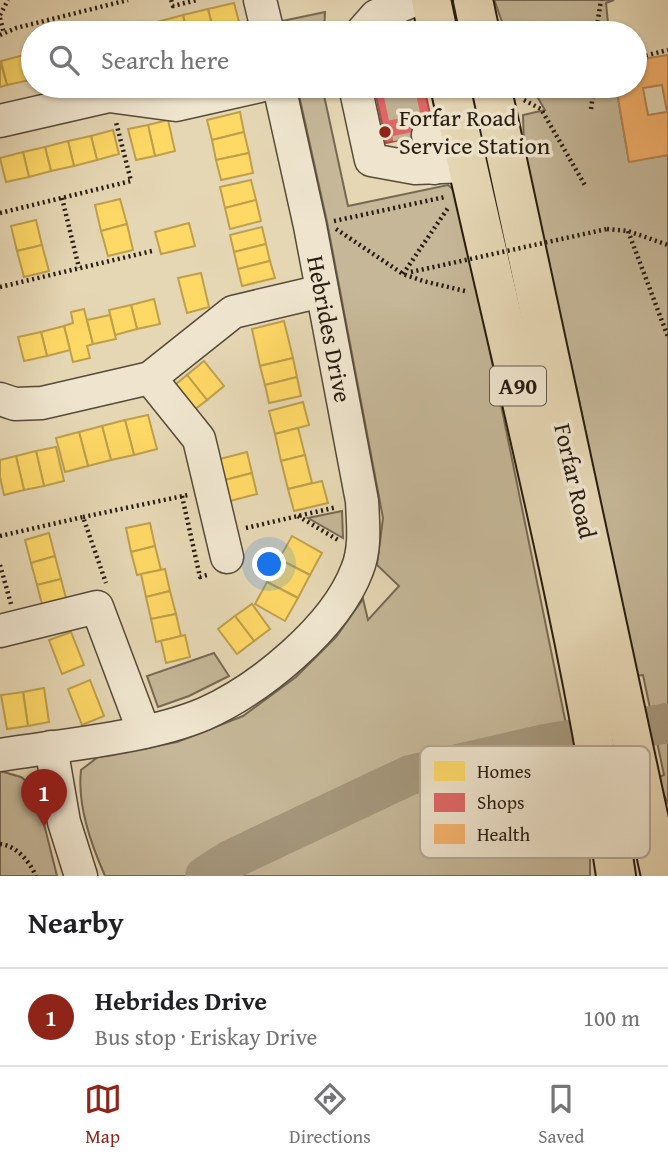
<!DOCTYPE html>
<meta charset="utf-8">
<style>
:root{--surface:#fff;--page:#f2f2f2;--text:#202124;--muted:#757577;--line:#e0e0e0;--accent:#8f2418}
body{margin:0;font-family:"Gentium Book Plus",serif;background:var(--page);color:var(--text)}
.you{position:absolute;left:270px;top:565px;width:24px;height:24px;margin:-18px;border:5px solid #fff;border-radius:50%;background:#1a73e8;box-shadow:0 0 0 10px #1a73e833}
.badge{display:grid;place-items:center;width:46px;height:46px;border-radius:50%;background:var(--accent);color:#fff;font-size:23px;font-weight:700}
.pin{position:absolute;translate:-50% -58px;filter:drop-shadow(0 2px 4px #0008)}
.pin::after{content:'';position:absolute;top:37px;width:24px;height:21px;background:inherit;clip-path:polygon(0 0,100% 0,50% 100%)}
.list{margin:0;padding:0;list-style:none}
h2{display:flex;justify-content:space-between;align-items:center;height:91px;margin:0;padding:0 28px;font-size:30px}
h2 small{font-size:23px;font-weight:400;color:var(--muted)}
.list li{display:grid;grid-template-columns:46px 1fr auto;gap:21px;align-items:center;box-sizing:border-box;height:98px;padding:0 28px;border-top:2px solid var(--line)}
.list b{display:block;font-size:26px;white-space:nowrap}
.list p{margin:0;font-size:23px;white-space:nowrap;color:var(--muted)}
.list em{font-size:23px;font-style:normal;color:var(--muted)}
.icon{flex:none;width:38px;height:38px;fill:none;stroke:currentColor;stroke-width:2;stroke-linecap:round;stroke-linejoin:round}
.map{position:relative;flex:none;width:668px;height:876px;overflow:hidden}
.search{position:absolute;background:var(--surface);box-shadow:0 2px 5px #0004;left:21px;right:21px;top:21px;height:77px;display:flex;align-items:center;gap:18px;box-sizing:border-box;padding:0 24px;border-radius:38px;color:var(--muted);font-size:26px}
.sheet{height:189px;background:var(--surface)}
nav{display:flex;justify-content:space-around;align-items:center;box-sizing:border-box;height:98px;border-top:2px solid var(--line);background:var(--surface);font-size:19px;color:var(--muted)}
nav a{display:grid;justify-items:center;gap:4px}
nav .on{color:var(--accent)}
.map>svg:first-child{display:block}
.green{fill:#c5b798;stroke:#766954;stroke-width:2}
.homes{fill:#ffd966;stroke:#bea04c;stroke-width:2}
.shops{fill:#e06666;stroke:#a8504c;stroke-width:2}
.health{fill:#f6b26b;stroke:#b8854f;stroke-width:2;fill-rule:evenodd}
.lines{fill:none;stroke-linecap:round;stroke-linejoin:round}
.river{stroke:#a5977c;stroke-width:40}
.minor-tunnel{stroke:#c0b193;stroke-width:32;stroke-dasharray:32 16;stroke-linecap:butt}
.minor-casing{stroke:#564a38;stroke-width:35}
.highway-casing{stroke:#261b0f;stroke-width:42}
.path{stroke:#261b0f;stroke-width:4.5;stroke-dasharray:2 3.5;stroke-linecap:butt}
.minor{stroke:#efe5ce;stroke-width:32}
.highway{stroke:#e6d7b4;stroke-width:38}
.path-bridge{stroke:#261b0f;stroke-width:4.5;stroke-dasharray:2 3.5;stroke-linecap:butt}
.poi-dot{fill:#8f2418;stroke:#efe5ce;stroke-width:2.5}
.labels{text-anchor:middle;stroke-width:7;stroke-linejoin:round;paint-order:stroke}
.shield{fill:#efe5ce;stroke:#625848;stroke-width:2}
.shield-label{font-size:23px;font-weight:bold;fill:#261b0f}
.poi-label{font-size:24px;fill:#261b0f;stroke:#efe5ce;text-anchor:start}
.street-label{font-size:24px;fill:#261b0f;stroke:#efe5ce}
.key{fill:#efe5ce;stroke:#b3a895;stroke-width:2}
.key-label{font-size:19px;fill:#261b0f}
</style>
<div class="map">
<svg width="668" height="876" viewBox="0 0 668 876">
<rect width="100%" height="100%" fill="#e6d7b4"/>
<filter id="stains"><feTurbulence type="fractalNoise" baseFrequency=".00286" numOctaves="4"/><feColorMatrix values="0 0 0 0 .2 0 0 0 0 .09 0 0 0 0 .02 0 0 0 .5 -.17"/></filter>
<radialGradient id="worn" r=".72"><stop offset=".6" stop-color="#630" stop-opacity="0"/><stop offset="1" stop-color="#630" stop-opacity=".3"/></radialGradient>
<g class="green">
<path d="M 488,0 L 614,0 L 606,3 L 609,33 L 506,33 L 495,2 L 488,3 Z"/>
<path d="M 325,12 L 324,33 L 285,33 L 282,21 Z"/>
<path d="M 297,86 L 322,86 L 348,206 L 448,185 L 458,194 L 580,793 L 590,848 L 590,876 L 105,876 C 91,844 77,805 81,770 L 98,757 L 177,742 L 243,716 L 296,677 L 336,637 L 363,599 L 368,620 L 399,586 L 377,565 L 383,518 L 327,222 Z"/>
<path d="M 531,86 L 616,86 L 629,161 L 668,155 L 668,804 L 657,778 L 664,775 L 643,675 L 636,676 L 576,386 L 567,373 L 525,176 L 523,115 L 545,110 Z"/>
<path d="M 342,511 L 343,538 L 308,518 Z"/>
<path d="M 214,653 L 229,676 L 189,696 L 158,707 L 147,676 Z"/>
<path d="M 0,771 L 21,777 L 35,788 L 57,876 L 0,876 Z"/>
</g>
<g class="homes">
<path d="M 234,3 L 242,33 L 214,33 L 208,9 Z"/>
<path d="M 208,9 L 214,33 L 187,33 L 183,15 Z"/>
<path d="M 183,15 L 187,33 L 160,33 L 157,22 Z"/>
<path d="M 157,22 L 160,33 L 132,33 L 131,28 Z"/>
<path d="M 33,49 L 33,76 L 29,77 L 23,52 Z"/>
<path d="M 24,55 L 30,80 L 7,85 L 1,61 Z"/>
<path d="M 0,61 L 7,85 L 0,87 Z"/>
<path d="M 240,112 L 244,132 L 212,140 L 207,120 Z"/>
<path d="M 168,120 L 175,151 L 155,156 L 148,125 Z"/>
<path d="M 148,125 L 155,156 L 136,160 L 128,129 Z"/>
<path d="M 113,130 L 119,154 L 97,160 L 91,136 Z"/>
<path d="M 244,132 L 249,153 L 216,160 L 212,140 Z"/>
<path d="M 91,136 L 97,160 L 74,166 L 68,141 Z"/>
<path d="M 68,141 L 74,166 L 51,171 L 45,147 Z"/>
<path d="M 45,147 L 51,171 L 29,177 L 23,152 Z"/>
<path d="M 23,152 L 29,177 L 6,182 L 0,158 Z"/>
<path d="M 249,153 L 253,173 L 221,180 L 216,160 Z"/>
<path d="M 251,180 L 256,200 L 225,208 L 220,187 Z"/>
<path d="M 120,199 L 127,224 L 101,231 L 95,205 Z"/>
<path d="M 256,200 L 261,221 L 230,229 L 225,208 Z"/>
<path d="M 36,220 L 42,245 L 17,251 L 11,226 Z"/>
<path d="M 189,223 L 195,246 L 161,254 L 155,232 Z"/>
<path d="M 127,224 L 133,250 L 108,256 L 101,231 Z"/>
<path d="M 262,227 L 266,244 L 234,252 L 230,235 Z"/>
<path d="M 266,244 L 270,261 L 238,269 L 234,252 Z"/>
<path d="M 42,245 L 49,271 L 24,277 L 17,251 Z"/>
<path d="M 270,261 L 275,278 L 242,286 L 238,269 Z"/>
<path d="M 201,273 L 209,307 L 187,313 L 178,278 Z"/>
<path d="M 154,299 L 160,324 L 137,329 L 131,305 Z"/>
<path d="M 131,305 L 137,329 L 115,335 L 109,310 Z"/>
<path d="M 84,309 L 93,344 L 87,346 L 90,358 L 73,362 L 64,326 L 73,323 L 71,312 Z"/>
<path d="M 110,315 L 116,339 L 93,344 L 87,320 Z"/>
<path d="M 284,321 L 293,358 L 260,366 L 252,329 Z"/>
<path d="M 64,326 L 70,350 L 47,356 L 41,332 Z"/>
<path d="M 41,332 L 47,356 L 24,361 L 18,337 Z"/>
<path d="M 293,358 L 297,377 L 265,385 L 260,366 Z"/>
<path d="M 204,361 L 224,386 L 207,400 L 187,375 Z"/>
<path d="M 187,375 L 207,400 L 190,413 L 170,389 Z"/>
<path d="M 297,377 L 301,396 L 269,403 L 265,385 Z"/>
<path d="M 303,402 L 309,425 L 275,434 L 269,411 Z"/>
<path d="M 148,415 L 157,449 L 134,455 L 125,420 Z"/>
<path d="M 125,420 L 134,455 L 111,460 L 102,426 Z"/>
<path d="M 102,426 L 111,460 L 88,466 L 79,432 Z"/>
<path d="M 298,428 L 305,455 L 281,461 L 275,434 Z"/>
<path d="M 79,432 L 88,466 L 65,472 L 56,438 Z"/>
<path d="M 56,447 L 64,481 L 44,486 L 36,451 Z"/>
<path d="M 36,451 L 44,486 L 24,490 L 16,456 Z"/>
<path d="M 247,452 L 252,473 L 221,481 L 216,460 Z"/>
<path d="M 305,455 L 312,483 L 288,489 L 281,461 Z"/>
<path d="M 16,456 L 24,490 L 4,495 L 0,477 L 0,460 Z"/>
<path d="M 252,473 L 257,494 L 226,502 L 221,481 Z"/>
<path d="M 322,481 L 328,503 L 294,511 L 288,489 Z"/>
<path d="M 150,523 L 155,546 L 131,552 L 126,528 Z"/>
<path d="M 49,533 L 55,556 L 31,563 L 25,540 Z"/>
<path d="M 292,536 L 322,553 L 310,575 L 279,559 Z"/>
<path d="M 155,546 L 161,570 L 137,575 L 131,552 Z"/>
<path d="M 55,556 L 61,579 L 37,585 L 31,563 Z"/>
<path d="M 279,559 L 310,575 L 298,598 L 267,582 Z"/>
<path d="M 165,569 L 170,591 L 146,597 L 141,574 Z"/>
<path d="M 61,579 L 67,602 L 43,608 L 37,585 Z"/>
<path d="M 267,582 L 298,598 L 285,621 L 255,604 Z"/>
<path d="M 170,591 L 176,614 L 151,619 L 146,597 Z"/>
<path d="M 252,604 L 270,629 L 254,641 L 235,616 Z"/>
<path d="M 176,614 L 181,636 L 156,642 L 151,619 Z"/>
<path d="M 235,616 L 254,641 L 237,654 L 218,629 Z"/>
<path d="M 71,632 L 84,665 L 62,674 L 49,640 Z"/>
<path d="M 185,635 L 190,657 L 166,663 L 161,641 Z"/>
<path d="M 90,680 L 104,716 L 82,725 L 68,689 Z"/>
<path d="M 44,688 L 49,722 L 28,726 L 23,692 Z"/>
<path d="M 23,692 L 28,726 L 7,729 L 1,695 Z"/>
</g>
<path class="shops" d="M 374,86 L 424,86 L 434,133 L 386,143 Z"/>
<path class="health" d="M 668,55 L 668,155 L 629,162 L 616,86 L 635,86 L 635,60 ZM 662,85 L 667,112 L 648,115 L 643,88 Z"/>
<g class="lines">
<path class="river" d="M 205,876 L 230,860 L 410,775 L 545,744 L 668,723"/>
<path class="minor-tunnel" d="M 398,86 L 409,138"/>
<defs>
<g id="minor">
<path d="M 260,0 L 268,33"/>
<path d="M 361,33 L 376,16 L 414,0"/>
<path d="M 355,86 L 371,160 L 415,168 L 467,166"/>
<path d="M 0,121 L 109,96 L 176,105 L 260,86"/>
<path d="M 428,135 L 434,168"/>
<path d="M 150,378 L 199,439 L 227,557"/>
<path d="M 0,399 L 15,404 L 42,403 L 150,378 L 233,312 L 322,291"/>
<path d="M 0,631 L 97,607 L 144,732"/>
<path d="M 51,747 L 64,822 L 81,876"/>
<path d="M 0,755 C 62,745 147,738 204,714 C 260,689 335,628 357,570 C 366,548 363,524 362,501 L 310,226 L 279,86"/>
</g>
<g id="highway">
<path d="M 431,0 L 438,33"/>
<path d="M 473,0 L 480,33"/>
<path d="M 450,86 C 507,349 577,610 616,876"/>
<path d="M 491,86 L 661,876"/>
</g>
</defs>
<use href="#minor" class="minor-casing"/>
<use href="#highway" class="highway-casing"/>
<g class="path">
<path d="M 171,0 L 173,6 L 197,0"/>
<path d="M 0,15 L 8,0"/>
<path d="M 0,18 L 4,34"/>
<path d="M 612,29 L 613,33"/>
<path d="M 596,33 L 601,0"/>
<path d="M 0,35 L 16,28 L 128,0"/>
<path d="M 635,58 L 668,50"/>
<path d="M 524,100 L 541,109 L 586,187"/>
<path d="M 591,109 L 594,86"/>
<path d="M 62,198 L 79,268"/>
<path d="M 0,213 L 131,181 L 116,122"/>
<path d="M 334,221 L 445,197"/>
<path d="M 336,229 L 403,274 L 423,281 L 465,291"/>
<path d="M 607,229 L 628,231 L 668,245"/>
<path d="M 628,231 L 668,337"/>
<path d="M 403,274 L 448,208"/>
<path d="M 0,287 L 152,251"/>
<path d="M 182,496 L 200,577 L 210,574"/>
<path d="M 298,516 L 338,540"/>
<path d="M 83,517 L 188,495"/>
<path d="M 246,528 L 337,507"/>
<path d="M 0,536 L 83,517 L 106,583"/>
<path d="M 0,565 L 11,604"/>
<path d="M 0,844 C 17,846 29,861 36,876"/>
</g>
<use href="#minor" class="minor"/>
<use href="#highway" class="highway"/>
<path class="path-bridge" d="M 411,272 L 607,229"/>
</g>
<circle class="poi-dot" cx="385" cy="132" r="7"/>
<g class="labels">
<rect class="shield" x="490" y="366.5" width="56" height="39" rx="5"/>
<g class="shield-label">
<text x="518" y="394">A90</text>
</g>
<g class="poi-label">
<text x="399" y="126">Forfar Road<tspan x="399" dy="28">Service Station</tspan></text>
</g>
<g class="street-label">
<text transform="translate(329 329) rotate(79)" y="8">Hebrides Drive</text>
<text transform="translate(575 481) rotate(77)" y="8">Forfar Road</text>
</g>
</g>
<rect x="420" y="746" width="230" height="112" rx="10" class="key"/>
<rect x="434" y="761" width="31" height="20" fill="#ffd966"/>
<rect x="434" y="793" width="31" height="19" fill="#e06666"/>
<rect x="434" y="824" width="31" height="20" fill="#f6b26b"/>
<g class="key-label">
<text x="477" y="778">Homes</text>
<text x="477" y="809">Shops</text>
<text x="477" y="841">Health</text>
</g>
<rect width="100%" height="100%" filter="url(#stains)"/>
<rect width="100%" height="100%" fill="url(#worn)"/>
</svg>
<div class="you"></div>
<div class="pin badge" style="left:44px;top:827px">1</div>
<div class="search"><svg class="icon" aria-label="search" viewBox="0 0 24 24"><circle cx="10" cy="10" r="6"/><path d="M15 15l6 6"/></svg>Search here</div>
</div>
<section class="sheet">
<h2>Nearby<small></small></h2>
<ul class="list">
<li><span class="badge">1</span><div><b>Hebrides Drive</b><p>Bus stop · Eriskay Drive</p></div><em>100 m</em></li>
</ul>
</section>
<nav>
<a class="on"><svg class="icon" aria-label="map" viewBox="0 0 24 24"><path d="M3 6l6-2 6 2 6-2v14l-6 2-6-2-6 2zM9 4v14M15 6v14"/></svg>Map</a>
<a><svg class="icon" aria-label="directions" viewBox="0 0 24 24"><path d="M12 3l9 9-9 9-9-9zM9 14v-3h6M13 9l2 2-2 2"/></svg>Directions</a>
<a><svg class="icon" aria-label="saved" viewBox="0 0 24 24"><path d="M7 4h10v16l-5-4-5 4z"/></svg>Saved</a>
</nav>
